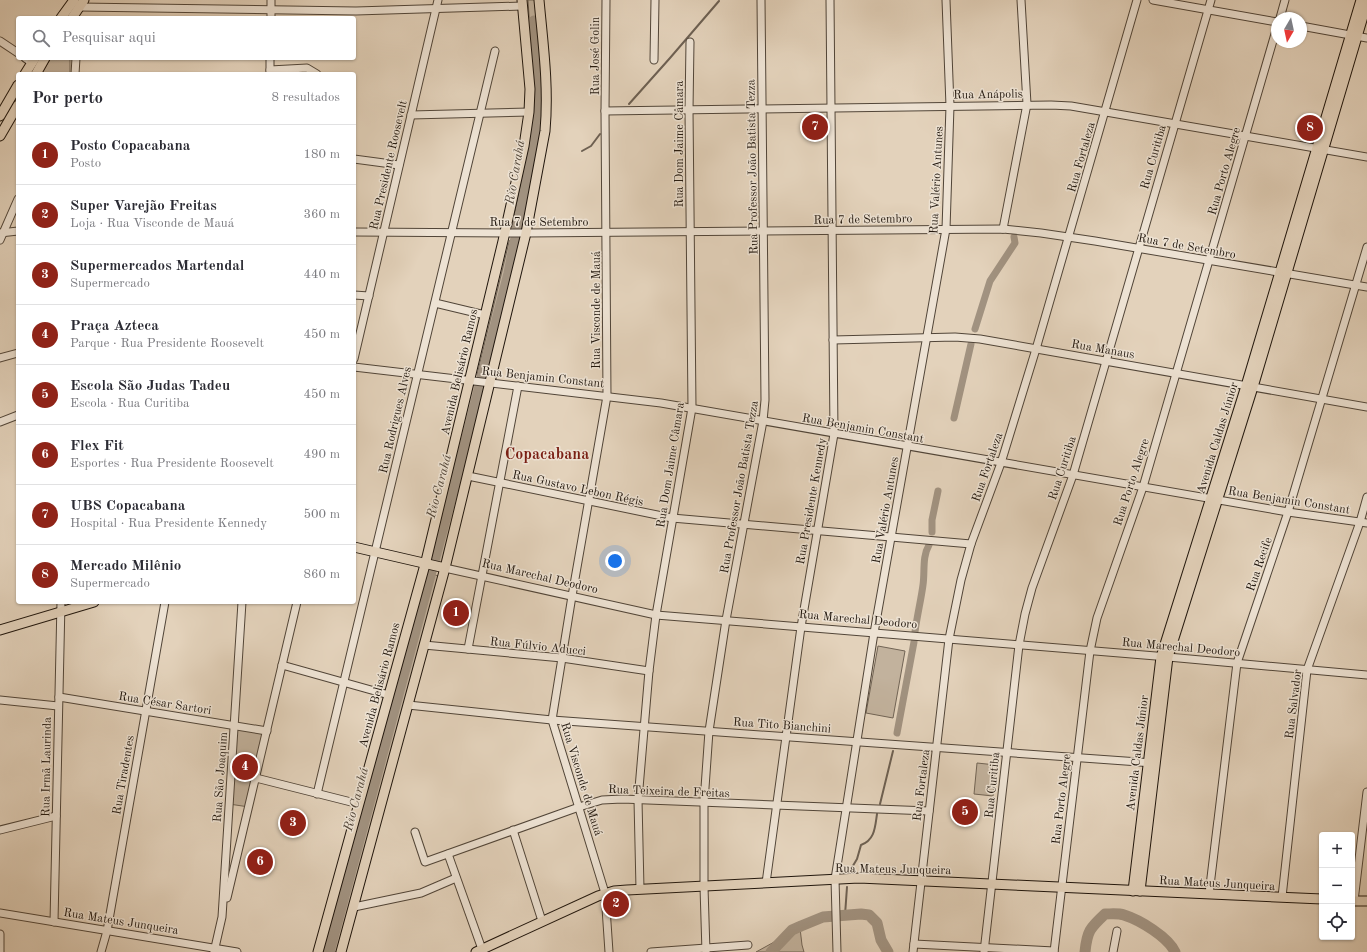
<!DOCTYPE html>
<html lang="pt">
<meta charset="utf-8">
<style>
:root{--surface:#fff;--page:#f7f7f7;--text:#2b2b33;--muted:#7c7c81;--line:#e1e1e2;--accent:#8f2418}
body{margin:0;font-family:"Old Standard TT",serif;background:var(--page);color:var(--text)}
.controls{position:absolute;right:12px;bottom:12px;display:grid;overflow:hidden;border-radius:4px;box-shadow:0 1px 3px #0004}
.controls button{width:36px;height:36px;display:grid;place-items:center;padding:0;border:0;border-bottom:1px solid var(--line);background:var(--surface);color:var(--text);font:20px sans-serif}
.compass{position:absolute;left:1271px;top:12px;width:36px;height:36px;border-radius:50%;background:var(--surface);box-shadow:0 1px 3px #0004;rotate:189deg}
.you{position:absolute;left:615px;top:561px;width:14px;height:14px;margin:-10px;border:3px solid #fff;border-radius:50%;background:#1a73e8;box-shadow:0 0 0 6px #1a73e833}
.badge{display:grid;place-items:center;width:26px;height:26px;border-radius:50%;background:var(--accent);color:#fff;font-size:13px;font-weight:700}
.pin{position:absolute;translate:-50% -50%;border:2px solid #fff;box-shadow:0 1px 4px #0006}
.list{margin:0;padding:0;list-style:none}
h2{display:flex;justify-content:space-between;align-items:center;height:52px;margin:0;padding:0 16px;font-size:17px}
h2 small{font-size:13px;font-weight:400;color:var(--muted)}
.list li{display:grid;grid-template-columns:26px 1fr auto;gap:12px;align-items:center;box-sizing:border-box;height:60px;padding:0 16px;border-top:1px solid var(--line)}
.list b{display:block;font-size:15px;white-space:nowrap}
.list p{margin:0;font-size:13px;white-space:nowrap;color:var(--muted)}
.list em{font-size:13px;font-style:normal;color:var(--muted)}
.icon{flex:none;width:22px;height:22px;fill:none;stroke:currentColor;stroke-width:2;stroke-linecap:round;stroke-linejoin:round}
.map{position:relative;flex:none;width:1367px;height:952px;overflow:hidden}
.search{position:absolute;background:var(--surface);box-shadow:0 1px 3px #0004;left:16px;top:16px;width:340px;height:44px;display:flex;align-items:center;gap:10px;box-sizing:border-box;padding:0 14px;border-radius:4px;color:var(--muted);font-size:15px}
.panel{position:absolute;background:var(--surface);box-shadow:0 1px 3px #0004;left:16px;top:72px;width:340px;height:532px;border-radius:4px}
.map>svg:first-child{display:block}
.green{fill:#c2b29d;stroke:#716455}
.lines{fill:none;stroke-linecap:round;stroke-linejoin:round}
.stream{stroke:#6d6052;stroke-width:2}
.canal{stroke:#a19280;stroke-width:7}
.river{stroke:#a19280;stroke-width:11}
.minor-casing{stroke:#514538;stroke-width:9}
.major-casing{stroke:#20160d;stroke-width:11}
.minor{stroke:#ede2d3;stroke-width:7}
.major{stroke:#e3d2bb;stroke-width:9}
.labels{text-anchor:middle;stroke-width:3;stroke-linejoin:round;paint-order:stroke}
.street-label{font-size:12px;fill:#20160d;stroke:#ede2d3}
.water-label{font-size:13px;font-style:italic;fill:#54483b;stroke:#ede2d3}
.district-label{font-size:16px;font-weight:bold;fill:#7a1f14;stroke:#ede2d3}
</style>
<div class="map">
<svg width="1367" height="952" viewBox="0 0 1367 952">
<rect width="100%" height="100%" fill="#e3d2bb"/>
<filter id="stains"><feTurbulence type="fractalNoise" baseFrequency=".005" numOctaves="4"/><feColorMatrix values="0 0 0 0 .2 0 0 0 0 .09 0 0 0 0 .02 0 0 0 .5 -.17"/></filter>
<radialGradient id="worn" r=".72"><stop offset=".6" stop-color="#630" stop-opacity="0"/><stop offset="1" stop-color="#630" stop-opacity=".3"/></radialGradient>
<g class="green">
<path d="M 528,0 L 535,0 L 542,65 L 543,119 L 523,229 L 512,227 L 529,145 L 533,76 Z"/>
<path d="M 51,58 L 70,58 L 70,74 L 41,74 Z"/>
<path d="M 510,240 L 518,240 L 519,243 L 487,378 L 478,377 L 477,375 L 509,242 Z"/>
<path d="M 474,385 L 486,387 L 443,567 L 431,564 L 472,387 Z"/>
<path d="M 428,573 L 439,576 L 337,952 L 321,952 Z"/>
<path d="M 878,646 L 905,651 L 893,718 L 866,713 Z"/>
<path d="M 234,725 L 267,731 L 249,807 L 229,804 Z"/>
<path d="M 977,763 L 996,765 L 993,796 L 974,794 Z"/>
<path d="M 795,924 L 800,928 L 802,945 L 804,952 L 756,952 L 776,941 Z"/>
</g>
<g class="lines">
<g class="stream">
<path d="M 629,104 L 670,58 L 719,1"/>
<path d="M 582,151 L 591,146 L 600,134"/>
<path d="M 528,173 L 533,173"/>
<path d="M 880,804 L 893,751"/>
<path d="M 851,869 L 857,859 L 861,845 C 875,840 875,827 877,814"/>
<path d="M 845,915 L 847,887"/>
</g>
<g class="canal">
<path d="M 975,329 L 990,281 L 1015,243 L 1014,237"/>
<path d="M 954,418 L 971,344"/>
<path d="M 932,532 L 932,520 L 938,491"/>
<path d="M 915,632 C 917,616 921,600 923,585 C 925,571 922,557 929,545"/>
<path d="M 897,733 L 914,642"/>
</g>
<g class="river">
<path d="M 329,952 L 465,445 L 509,273 L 532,156 L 538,109 L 534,21"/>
<path d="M 771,952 L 792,930 L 801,926 L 823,917 L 861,914 L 869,915 L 877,923 L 881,940 L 888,952"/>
<path d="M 1085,952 C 1087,931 1090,928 1105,914 C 1111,914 1118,913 1124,915 C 1140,920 1168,937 1175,952"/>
</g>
<defs>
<g id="minor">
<path d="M 606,0 L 605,111 L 607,396 L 572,596 L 552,720 L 605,893 L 609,952"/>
<path d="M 1153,0 L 1277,22"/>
<path d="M 79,7 L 356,11 L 522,6"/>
<path d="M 271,18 L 271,0"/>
<path d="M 1280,18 L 1285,0"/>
<path d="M 1301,26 L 1367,38"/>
<path d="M 0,41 L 18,53"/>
<path d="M 25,58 L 32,63"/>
<path d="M 654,60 L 655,0"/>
<path d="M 270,70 L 307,68 L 317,74"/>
<path d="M 75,74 L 76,58"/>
<path d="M 270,74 L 270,58"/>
<path d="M 605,111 L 1051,105 L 1071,106 L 1106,112 L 1367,157"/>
<path d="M 411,115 L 529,112"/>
<path d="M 354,159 L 399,165"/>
<path d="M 1003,229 L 1027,104 L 1021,0"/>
<path d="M 354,232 L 526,233 L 1003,229 L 1041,233 L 1095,241 L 1367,287"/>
<path d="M 0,233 L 18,231"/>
<path d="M 0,240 L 18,199"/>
<path d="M 354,295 L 369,296"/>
<path d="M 435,303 L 485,315"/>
<path d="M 833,340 L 955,337 L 980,339 L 1367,407"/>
<path d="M 0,358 L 18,353"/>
<path d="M 354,359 L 438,0"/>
<path d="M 354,367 L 661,403 L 1288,512 L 1367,523"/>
<path d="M 0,422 L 18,415"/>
<path d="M 468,476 L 672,518 L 971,544"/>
<path d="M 445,568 L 656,615 L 1168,657 L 1367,675"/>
<path d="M 424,645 L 562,658 L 649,671"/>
<path d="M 468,649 L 518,386"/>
<path d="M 282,665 L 389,695"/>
<path d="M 59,697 L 267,731"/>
<path d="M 0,700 L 58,706"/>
<path d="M 408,705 L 552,720 L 1153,763"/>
<path d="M 256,778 L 359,804"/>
<path d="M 317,794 L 495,51"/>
<path d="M 0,830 L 56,816"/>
<path d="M 513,830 L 542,921"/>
<path d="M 415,832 L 425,862 L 579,807 L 602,800 L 622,799 L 929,811"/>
<path d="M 448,854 L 483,952"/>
<path d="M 766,883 L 801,627 L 834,434 L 830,0"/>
<path d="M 640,889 L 638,800 L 649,671 L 656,615 L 692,408 L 689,110 L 690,42"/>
<path d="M 1209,894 L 1237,663 L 1288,512 L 1367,247"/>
<path d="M 1282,897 L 1307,670 L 1360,522 L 1367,497"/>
<path d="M 227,898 L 297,602"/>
<path d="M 1354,901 L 1367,792"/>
<path d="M 354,907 L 421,893 L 456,878"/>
<path d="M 0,913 L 237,952"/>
<path d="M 54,922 L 61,602"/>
<path d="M 0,934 L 0,952"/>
<path d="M 914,944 L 1054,951"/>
<path d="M 101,952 L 107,931 L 165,602"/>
<path d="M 214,952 L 222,917 L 242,602"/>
<path d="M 651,952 L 748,945"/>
<path d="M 706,952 L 704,887 L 704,802 L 709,731 L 726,620 L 763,421 L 765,400 L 761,0"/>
<path d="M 837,952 L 835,879 L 874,633 L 946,229 L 950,106 L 946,0"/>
<path d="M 913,952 L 949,639 L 961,580 L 971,544 L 1001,463 L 1036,349 L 1137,0"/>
<path d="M 984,952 L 1019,645 L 1025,614 L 1032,588 L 1073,475 L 1211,0"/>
<path d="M 1054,952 L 1090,651 L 1097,618 L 1143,487 L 1277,27"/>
<path d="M 1113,952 L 1117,931"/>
</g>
<g id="major">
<path d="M 61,18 L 74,0"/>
<path d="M 72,18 L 84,0"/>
<path d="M 25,74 L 35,58"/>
<path d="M 36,74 L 45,58"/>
<path d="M 0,116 L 18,85"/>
<path d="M 0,136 L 18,105"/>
<path d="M 354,547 L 445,568"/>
<path d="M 0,630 L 94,602"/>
<path d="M 1133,891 L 1161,657 L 1246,386 L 1361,0"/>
<path d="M 1140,891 L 1168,657 L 1253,387 L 1367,3"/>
<path d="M 1352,901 L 1367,901"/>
<path d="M 318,952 L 426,561 L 503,241 L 524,146 L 529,112 L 530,89 L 522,0"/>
<path d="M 341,952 L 445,568 L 526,233 L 545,131 C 549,87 543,44 539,0"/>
<path d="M 476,952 L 598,896 L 614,891 L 627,890 L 859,878 L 1322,899"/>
</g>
</defs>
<use href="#minor" class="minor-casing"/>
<use href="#major" class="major-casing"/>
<use href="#minor" class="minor"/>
<use href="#major" class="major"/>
</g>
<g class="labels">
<g class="street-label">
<text transform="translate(595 56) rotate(-90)" y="4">Rua José Golin</text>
<text transform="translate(988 94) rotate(-1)" y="4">Rua Anápolis</text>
<text transform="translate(679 144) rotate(-90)" y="4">Rua Dom Jaime Câmara</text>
<text transform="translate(1081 157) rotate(-74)" y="4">Rua Fortaleza</text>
<text transform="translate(1153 157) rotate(-74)" y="4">Rua Curitiba</text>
<text transform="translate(388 165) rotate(-77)" y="4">Rua Presidente Roosevelt</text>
<text transform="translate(752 167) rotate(-91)" y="4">Rua Professor João Batista Tezza</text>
<text transform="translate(1224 171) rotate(-74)" y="4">Rua Porto Alegre</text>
<text transform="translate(936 180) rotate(-87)" y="4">Rua Valério Antunes</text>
<text transform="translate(863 219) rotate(-1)" y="4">Rua 7 de Setembro</text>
<text x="539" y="226">Rua 7 de Setembro</text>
<text transform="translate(1187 246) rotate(10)" y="4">Rua 7 de Setembro</text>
<text transform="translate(596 310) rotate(-90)" y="4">Rua Visconde de Mauá</text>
<text transform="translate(1103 349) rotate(10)" y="4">Rua Manaus</text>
<text transform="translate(459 372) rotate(-77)" y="4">Avenida Belisário Ramos</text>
<text transform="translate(543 377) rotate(6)" y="4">Rua Benjamin Constant</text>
<text transform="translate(395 420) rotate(-77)" y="4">Rua Rodrigues Alves</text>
<text transform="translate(863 428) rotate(10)" y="4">Rua Benjamin Constant</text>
<text transform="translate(1217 438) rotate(-73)" y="4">Avenida Caldas Júnior</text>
<text transform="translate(670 465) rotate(-81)" y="4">Rua Dom Jaime Câmara</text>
<text transform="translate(987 467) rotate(-71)" y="4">Rua Fortaleza</text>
<text transform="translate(1062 468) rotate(-72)" y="4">Rua Curitiba</text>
<text transform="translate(1131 482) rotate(-72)" y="4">Rua Porto Alegre</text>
<text transform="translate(739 487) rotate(-80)" y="4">Rua Professor João Batista Tezza</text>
<text transform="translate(578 488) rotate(12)" y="4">Rua Gustavo Lebon Régis</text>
<text transform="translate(1289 500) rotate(9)" y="4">Rua Benjamin Constant</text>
<text transform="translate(811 501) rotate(-80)" y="4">Rua Presidente Kennedy</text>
<text transform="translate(885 510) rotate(-80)" y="4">Rua Valério Antunes</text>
<text transform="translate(1259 564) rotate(-71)" y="4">Rua Recife</text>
<text transform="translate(540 576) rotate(13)" y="4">Rua Marechal Deodoro</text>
<text transform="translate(858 619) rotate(5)" y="4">Rua Marechal Deodoro</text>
<text transform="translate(538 646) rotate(6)" y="4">Rua Fúlvio Aducci</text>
<text transform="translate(1181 647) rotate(5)" y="4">Rua Marechal Deodoro</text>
<text transform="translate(379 685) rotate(-75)" y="4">Avenida Belisário Ramos</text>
<text transform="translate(165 703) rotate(9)" y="4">Rua César Sartori</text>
<text transform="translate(1293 704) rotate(-83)" y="4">Rua Salvador</text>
<text transform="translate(782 725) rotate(4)" y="4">Rua Tito Bianchini</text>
<text transform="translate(1137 753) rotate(-83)" y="4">Avenida Caldas Júnior</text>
<text transform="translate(46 767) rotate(-89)" y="4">Rua Irmã Laurinda</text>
<text transform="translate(123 775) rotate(-80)" y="4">Rua Tiradentes</text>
<text transform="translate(220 777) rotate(-86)" y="4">Rua São Joaquim</text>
<text transform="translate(582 779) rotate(73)" y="4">Rua Visconde de Mauá</text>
<text transform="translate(921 785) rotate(-83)" y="4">Rua Fortaleza</text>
<text transform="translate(992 785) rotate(-84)" y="4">Rua Curitiba</text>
<text transform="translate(669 791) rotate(2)" y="4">Rua Teixeira de Freitas</text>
<text transform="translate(1061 799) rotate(-83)" y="4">Rua Porto Alegre</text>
<text transform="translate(893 869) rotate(1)" y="4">Rua Mateus Junqueira</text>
<text transform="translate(1217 883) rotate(3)" y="4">Rua Mateus Junqueira</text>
<text transform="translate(121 921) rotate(9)" y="4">Rua Mateus Junqueira</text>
</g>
<g class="water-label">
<text transform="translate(514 172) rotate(-80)" y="5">Rio Carahá</text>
<text transform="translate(438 486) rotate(-75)" y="5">Rio Carahá</text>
<text transform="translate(355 799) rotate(-75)" y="5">Rio Carahá</text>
</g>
<g class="district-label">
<text x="547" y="459">Copacabana</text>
</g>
</g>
<rect width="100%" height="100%" filter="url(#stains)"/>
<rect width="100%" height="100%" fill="url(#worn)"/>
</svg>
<div class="controls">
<button>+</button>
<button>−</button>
<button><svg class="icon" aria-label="locate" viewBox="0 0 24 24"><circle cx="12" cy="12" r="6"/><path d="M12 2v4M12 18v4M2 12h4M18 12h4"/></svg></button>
</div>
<svg class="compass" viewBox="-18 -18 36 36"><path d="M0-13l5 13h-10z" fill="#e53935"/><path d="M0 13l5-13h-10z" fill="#7c7c81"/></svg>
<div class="you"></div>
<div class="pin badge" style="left:456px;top:613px">1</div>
<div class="pin badge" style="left:616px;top:904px">2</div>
<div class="pin badge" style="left:293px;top:823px">3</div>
<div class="pin badge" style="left:245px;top:767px">4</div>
<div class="pin badge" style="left:965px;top:812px">5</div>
<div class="pin badge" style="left:260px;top:862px">6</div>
<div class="pin badge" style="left:815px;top:127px">7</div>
<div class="pin badge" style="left:1310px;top:128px">8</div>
<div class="search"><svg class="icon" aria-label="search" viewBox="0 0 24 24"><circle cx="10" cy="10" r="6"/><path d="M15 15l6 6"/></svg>Pesquisar aqui</div>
<section class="panel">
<h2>Por perto<small>8 resultados</small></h2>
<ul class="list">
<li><span class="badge">1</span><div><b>Posto Copacabana</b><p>Posto</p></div><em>180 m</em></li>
<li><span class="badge">2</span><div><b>Super Varejão Freitas</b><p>Loja · Rua Visconde de Mauá</p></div><em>360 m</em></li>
<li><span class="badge">3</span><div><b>Supermercados Martendal</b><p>Supermercado</p></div><em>440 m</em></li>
<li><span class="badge">4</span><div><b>Praça Azteca</b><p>Parque · Rua Presidente Roosevelt</p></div><em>450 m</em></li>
<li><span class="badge">5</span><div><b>Escola São Judas Tadeu</b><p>Escola · Rua Curitiba</p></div><em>450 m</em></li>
<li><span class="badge">6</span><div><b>Flex Fit</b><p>Esportes · Rua Presidente Roosevelt</p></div><em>490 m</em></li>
<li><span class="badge">7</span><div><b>UBS Copacabana</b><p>Hospital · Rua Presidente Kennedy</p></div><em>500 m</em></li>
<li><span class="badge">8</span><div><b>Mercado Milênio</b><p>Supermercado</p></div><em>860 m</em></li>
</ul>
</section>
</div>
